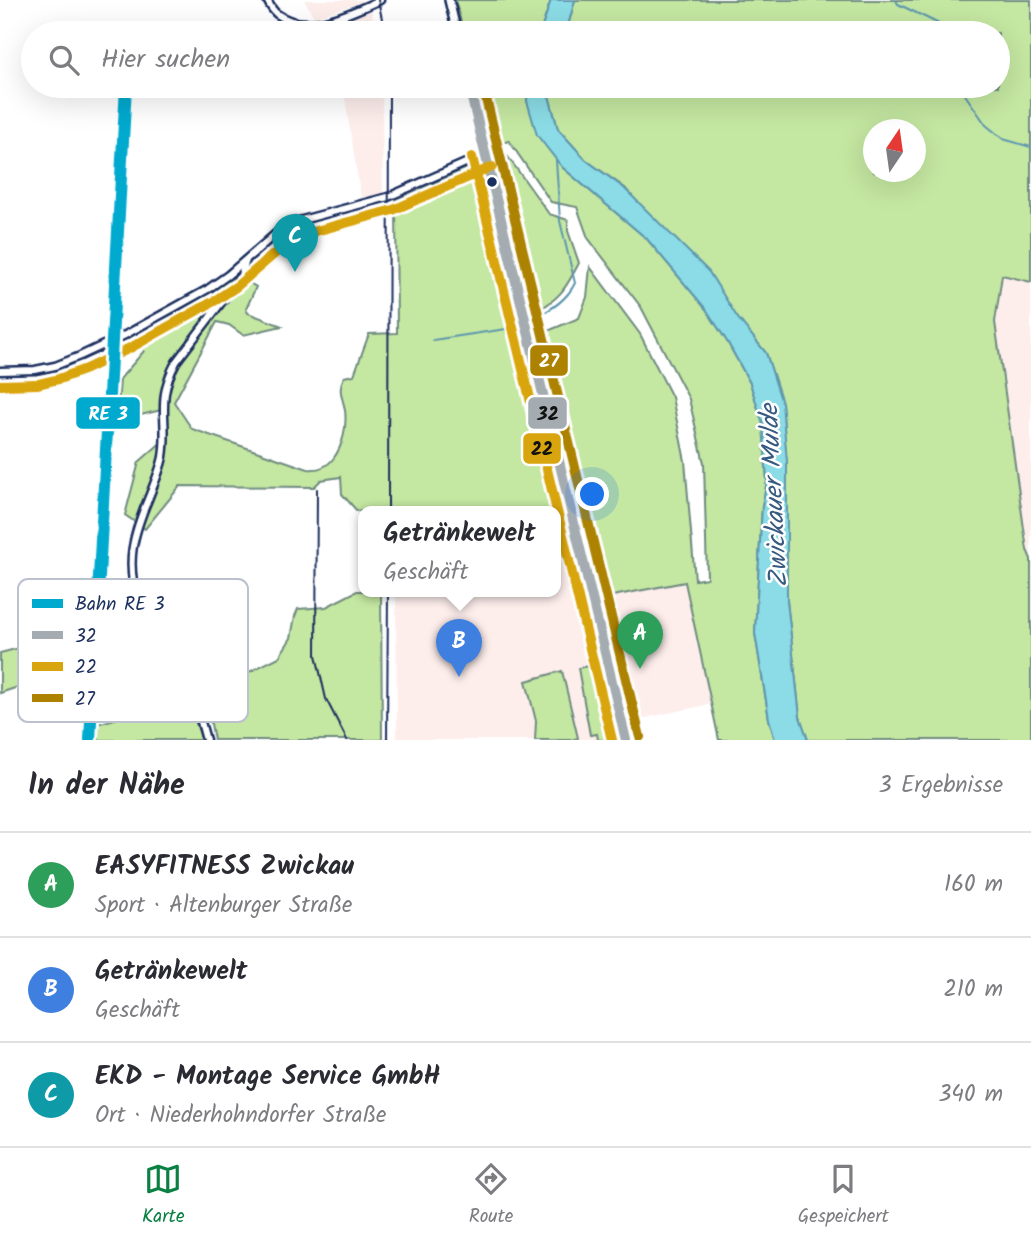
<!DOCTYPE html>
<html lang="de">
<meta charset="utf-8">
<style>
:root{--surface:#fff;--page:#f7f7f7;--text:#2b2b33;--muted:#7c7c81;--line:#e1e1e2;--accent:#0b8043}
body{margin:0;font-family:Kalam,sans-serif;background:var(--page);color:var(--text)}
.compass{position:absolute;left:863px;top:119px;width:63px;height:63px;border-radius:50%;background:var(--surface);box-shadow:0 7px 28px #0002;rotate:13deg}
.you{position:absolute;left:593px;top:495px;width:24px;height:24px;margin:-18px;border:5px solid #fff;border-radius:50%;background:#1a73e8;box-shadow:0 0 0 10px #1a73e833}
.badge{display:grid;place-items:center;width:46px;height:46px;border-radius:50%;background:var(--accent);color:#fff;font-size:23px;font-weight:700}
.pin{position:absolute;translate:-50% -58px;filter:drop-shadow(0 2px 4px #0008)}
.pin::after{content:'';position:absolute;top:37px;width:24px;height:21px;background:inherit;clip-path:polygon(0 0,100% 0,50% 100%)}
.popup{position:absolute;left:358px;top:506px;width:203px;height:91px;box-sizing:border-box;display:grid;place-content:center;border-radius:14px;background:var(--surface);filter:drop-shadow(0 2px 5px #0005);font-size:23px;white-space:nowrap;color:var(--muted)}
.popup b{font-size:26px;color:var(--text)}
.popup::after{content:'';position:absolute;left:50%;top:100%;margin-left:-14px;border:14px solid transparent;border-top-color:var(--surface)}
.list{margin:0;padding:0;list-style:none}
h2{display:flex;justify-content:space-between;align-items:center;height:91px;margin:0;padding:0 28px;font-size:30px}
h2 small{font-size:23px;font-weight:400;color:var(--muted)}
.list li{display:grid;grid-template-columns:46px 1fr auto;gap:21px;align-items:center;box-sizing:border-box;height:105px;padding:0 28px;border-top:2px solid var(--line)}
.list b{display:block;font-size:26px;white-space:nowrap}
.list p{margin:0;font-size:23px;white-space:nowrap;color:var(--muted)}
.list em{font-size:23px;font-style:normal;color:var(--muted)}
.icon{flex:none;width:38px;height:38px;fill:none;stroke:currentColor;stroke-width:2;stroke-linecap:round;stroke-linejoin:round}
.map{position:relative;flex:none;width:1031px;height:740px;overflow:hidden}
.search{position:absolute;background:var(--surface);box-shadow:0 7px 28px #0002;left:21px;right:21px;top:21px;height:77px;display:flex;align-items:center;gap:18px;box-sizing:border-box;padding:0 24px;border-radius:38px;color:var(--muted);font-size:26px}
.sheet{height:406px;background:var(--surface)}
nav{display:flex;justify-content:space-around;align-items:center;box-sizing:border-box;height:98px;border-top:2px solid var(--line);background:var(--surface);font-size:19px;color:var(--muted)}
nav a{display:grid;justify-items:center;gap:4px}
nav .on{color:var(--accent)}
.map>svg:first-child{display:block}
.built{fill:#fdeeec}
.green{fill:#c4e7a1;stroke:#708b80;stroke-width:2;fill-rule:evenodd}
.water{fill:#8bdce6;stroke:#5e97b0;stroke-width:2}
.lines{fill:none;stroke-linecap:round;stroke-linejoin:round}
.stream{stroke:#5e97b0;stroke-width:2}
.minor-casing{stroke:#1b2f5e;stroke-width:11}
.tertiary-casing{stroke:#1b2f5e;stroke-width:12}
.minor{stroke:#fff;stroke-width:6}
.tertiary{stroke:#fff;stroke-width:7}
.rail{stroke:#1b2f5e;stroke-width:2}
.bus-1-casing{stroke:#fff;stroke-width:16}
.bus-2-casing{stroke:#fff;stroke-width:16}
.bus-3-casing{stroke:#fff;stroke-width:16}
.bus-1{stroke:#a4acb1;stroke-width:10}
.bus-2{stroke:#d9a50e;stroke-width:10}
.bus-3{stroke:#ac8200;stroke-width:10}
.rail-1-casing{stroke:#fff;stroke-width:18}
.rail-1{stroke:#00a9ce;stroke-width:12}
.bus-dot{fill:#1b2f5e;stroke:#fff;stroke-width:2.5}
.labels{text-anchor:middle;stroke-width:5;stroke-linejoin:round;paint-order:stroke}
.water-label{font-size:26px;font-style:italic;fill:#375a80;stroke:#fff}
.key{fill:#fff;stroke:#bbc1cf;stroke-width:2}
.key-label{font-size:19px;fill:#1b2f5e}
.line-badge{stroke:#fff;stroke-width:2.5}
.badge-label{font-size:19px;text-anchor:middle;font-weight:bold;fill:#fff}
.pale-badge-label{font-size:19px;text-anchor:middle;font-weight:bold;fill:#111}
</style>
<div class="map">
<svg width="1031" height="740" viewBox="0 0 1031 740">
<rect width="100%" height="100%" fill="#fff"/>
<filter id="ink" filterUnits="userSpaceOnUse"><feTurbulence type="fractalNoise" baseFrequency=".0143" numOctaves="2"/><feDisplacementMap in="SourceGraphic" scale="14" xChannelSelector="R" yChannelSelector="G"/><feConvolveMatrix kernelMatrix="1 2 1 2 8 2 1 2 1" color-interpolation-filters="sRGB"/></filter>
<g filter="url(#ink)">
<g class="built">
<path d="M 304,0 L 366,0 L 366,1 L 314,17 Z"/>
<path d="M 371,10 L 376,33 L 330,33 L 327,27 Z"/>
<path d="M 343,86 L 382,86 L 383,193 L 361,198 Z"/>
<path d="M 1002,275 L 1031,282 L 1031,559 L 1027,550 L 995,322 Z"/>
<path d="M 573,541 L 586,601 L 685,581 L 711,704 L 617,724 L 600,656 L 592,659 L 611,740 L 397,740 L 396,591 L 555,591 L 555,545 Z"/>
</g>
<g class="green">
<path d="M 455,0 L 551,0 L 540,33 L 464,33 Z"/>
<path d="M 575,0 L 1031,0 L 1031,282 L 1002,275 L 995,322 L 1027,550 L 1031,559 L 1031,740 L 808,740 L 800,717 L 787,601 L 787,467 L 782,403 L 766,353 L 625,188 L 586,160 L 558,129 L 549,96 L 551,86 L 998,86 L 998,33 L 566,33 ZM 874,130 L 916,130 L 916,172 L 874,172 Z"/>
<path d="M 476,86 L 527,86 L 527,101 L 562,167 L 647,239 L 706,309 L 728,343 L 750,383 L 763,424 L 767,482 L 762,506 L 755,633 L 769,719 L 775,740 L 719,740 L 685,582 L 602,598 L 533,334 L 543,333 L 579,318 L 587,297 L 590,267 L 640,334 L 672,397 L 685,461 L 695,580 L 707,578 L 704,463 L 689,399 L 641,307 L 588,238 L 577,207 L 551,202 L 509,141 L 491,146 Z"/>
<path d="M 506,154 L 549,214 L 568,220 L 568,231 L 579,263 C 565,290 559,300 531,314 L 493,158 Z"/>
<path d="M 479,163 L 567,542 L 555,545 L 555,511 L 357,511 L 342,494 L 341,477 L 321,480 L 314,487 L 180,486 L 145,529 L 125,515 L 139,462 L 164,440 L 161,410 L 117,421 L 120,379 L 144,351 L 141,336 L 236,275 L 256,287 L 246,309 L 248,313 L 282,326 L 243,335 L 229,325 L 217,322 L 174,402 L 192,429 L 308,469 C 318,470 326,468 333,459 C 343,446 347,427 345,410 C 343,398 337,390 344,377 L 354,375 L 369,334 L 397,333 L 396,201 Z"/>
<path d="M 357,591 L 381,591 L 382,740 L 214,740 L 207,702 L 241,676 L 279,657 L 291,638 L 295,616 L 298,609 L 326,607 Z"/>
<path d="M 73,634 L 75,668 L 0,693 L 0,653 Z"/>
<path d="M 603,663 L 620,740 L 598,740 L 597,734 L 590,735 L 578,668 Z"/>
<path d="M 562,671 L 578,738 L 571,740 L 535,740 L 536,721 L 526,681 Z"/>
<path d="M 187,698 L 202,740 L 93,740 L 94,725 Z"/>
</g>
<g class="water">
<path d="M 551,0 L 575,0 L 566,33 L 540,33 Z"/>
<path d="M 527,86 L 551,86 L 549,96 L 558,129 L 586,160 L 624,188 L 709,272 L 737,317 L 766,353 L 782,403 L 787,462 L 787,601 L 800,717 L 808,740 L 775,740 L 769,719 L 755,633 L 762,506 L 767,481 L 763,424 L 750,383 L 728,343 L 706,309 L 647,239 L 562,167 L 537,135 L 527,101 Z"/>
</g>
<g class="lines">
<g class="stream">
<path d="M 896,0 L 898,4 L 939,24 L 944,33"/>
<path d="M 959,86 L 986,125 L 1003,139 L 1031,147"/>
<path d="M 534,318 C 551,310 567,300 575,283 L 560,221 L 556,160"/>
<path d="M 433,340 L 513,328"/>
</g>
<defs>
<g id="minor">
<path d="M 267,0 C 269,4 273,11 277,14 C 307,36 351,13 380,0"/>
<path d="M 0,371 L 35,370 L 55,366 L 80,356 L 125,335 L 208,289 L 228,275 L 287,224 L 388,197 L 486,154"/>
<path d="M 206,740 L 198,711 L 138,602 C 125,562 133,535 149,497 C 154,484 160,471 163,457 C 169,418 155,402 176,362 L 240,278 L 246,260"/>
</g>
<g id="tertiary">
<path d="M 449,0 L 457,33"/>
<path d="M 469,86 L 626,740"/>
</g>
</defs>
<use href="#minor" class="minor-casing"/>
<use href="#tertiary" class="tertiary-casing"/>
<use href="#minor" class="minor"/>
<use href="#tertiary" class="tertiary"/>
<g class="rail">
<path d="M 378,0 L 385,33"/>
<path d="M 317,489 L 316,655 L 326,699 L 347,740"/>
<path d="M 388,511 L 389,86"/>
<path d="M 387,740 L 388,591"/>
</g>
<defs>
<path id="bus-1" d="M 469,86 L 626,740"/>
<g id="bus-2">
<path d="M 472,157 L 612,740"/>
<path d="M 0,385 L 38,384 L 59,379 L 86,369 L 132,347 L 216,300 L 237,286 L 294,237 L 393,210 L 492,167"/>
</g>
<path id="bus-3" d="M 483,86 L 640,737"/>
</defs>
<use href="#bus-1" class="bus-1-casing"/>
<use href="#bus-2" class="bus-2-casing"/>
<use href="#bus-3" class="bus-3-casing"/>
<use href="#bus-1" class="bus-1"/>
<use href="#bus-2" class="bus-2"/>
<use href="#bus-3" class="bus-3"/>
<defs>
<path id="rail-1" d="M 90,740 L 126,86"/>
</defs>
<use href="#rail-1" class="rail-1-casing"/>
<use href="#rail-1" class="rail-1"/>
</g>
</g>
<circle class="bus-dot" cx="492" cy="182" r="6"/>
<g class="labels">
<g class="water-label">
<text transform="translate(773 496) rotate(-93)" y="9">Zwickauer Mulde</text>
</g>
</g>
<rect x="18" y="579" width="230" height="143" rx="10" class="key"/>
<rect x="32" y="599" width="31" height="9" fill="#00a9ce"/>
<rect x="32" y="631" width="31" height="8" fill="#a4acb1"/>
<rect x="32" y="662" width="31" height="9" fill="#d9a50e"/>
<rect x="32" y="694" width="31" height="8" fill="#ac8200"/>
<g class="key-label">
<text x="75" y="610">Bahn RE 3</text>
<text x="75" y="642">32</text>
<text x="75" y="673">22</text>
<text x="75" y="705">27</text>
</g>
<g class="line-badge">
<rect x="529" y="344" width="40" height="33" rx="7" fill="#ac8200"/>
<rect x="527" y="396" width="41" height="34" rx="7" fill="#a4acb1"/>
<rect x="75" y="396" width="66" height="34" rx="7" fill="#00a9ce"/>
<rect x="522" y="432" width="40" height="33" rx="7" fill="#d9a50e"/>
</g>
<g class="badge-label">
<text x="549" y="367">27</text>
<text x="108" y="420">RE 3</text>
</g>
<g class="pale-badge-label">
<text x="548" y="420">32</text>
<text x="542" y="455">22</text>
</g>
</svg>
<svg class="compass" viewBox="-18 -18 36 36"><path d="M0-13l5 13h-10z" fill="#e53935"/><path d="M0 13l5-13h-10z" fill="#7c7c81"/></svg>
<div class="you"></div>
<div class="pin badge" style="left:640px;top:669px;background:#2e9e5b">A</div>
<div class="pin badge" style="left:459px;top:677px;background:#3f7fe0">B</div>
<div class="popup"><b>Getränkewelt</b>Geschäft</div>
<div class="pin badge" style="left:295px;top:272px;background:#0f9aa8">C</div>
<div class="search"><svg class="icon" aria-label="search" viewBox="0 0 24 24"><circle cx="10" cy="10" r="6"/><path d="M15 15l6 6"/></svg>Hier suchen</div>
</div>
<section class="sheet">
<h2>In der Nähe<small>3 Ergebnisse</small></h2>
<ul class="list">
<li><span class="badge" style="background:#2e9e5b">A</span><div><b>EASYFITNESS Zwickau</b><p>Sport · Altenburger Straße</p></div><em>160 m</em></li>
<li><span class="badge" style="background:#3f7fe0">B</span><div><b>Getränkewelt</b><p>Geschäft</p></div><em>210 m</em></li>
<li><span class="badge" style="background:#0f9aa8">C</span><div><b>EKD - Montage Service GmbH</b><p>Ort · Niederhohndorfer Straße</p></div><em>340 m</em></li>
</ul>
</section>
<nav>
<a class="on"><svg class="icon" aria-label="map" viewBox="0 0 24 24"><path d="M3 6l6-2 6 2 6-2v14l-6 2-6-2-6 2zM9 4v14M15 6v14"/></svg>Karte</a>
<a><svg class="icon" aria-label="directions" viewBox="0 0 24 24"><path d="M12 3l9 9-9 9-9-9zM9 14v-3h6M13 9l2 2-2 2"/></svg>Route</a>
<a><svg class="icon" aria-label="saved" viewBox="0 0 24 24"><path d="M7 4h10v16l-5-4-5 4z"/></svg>Gespeichert</a>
</nav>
